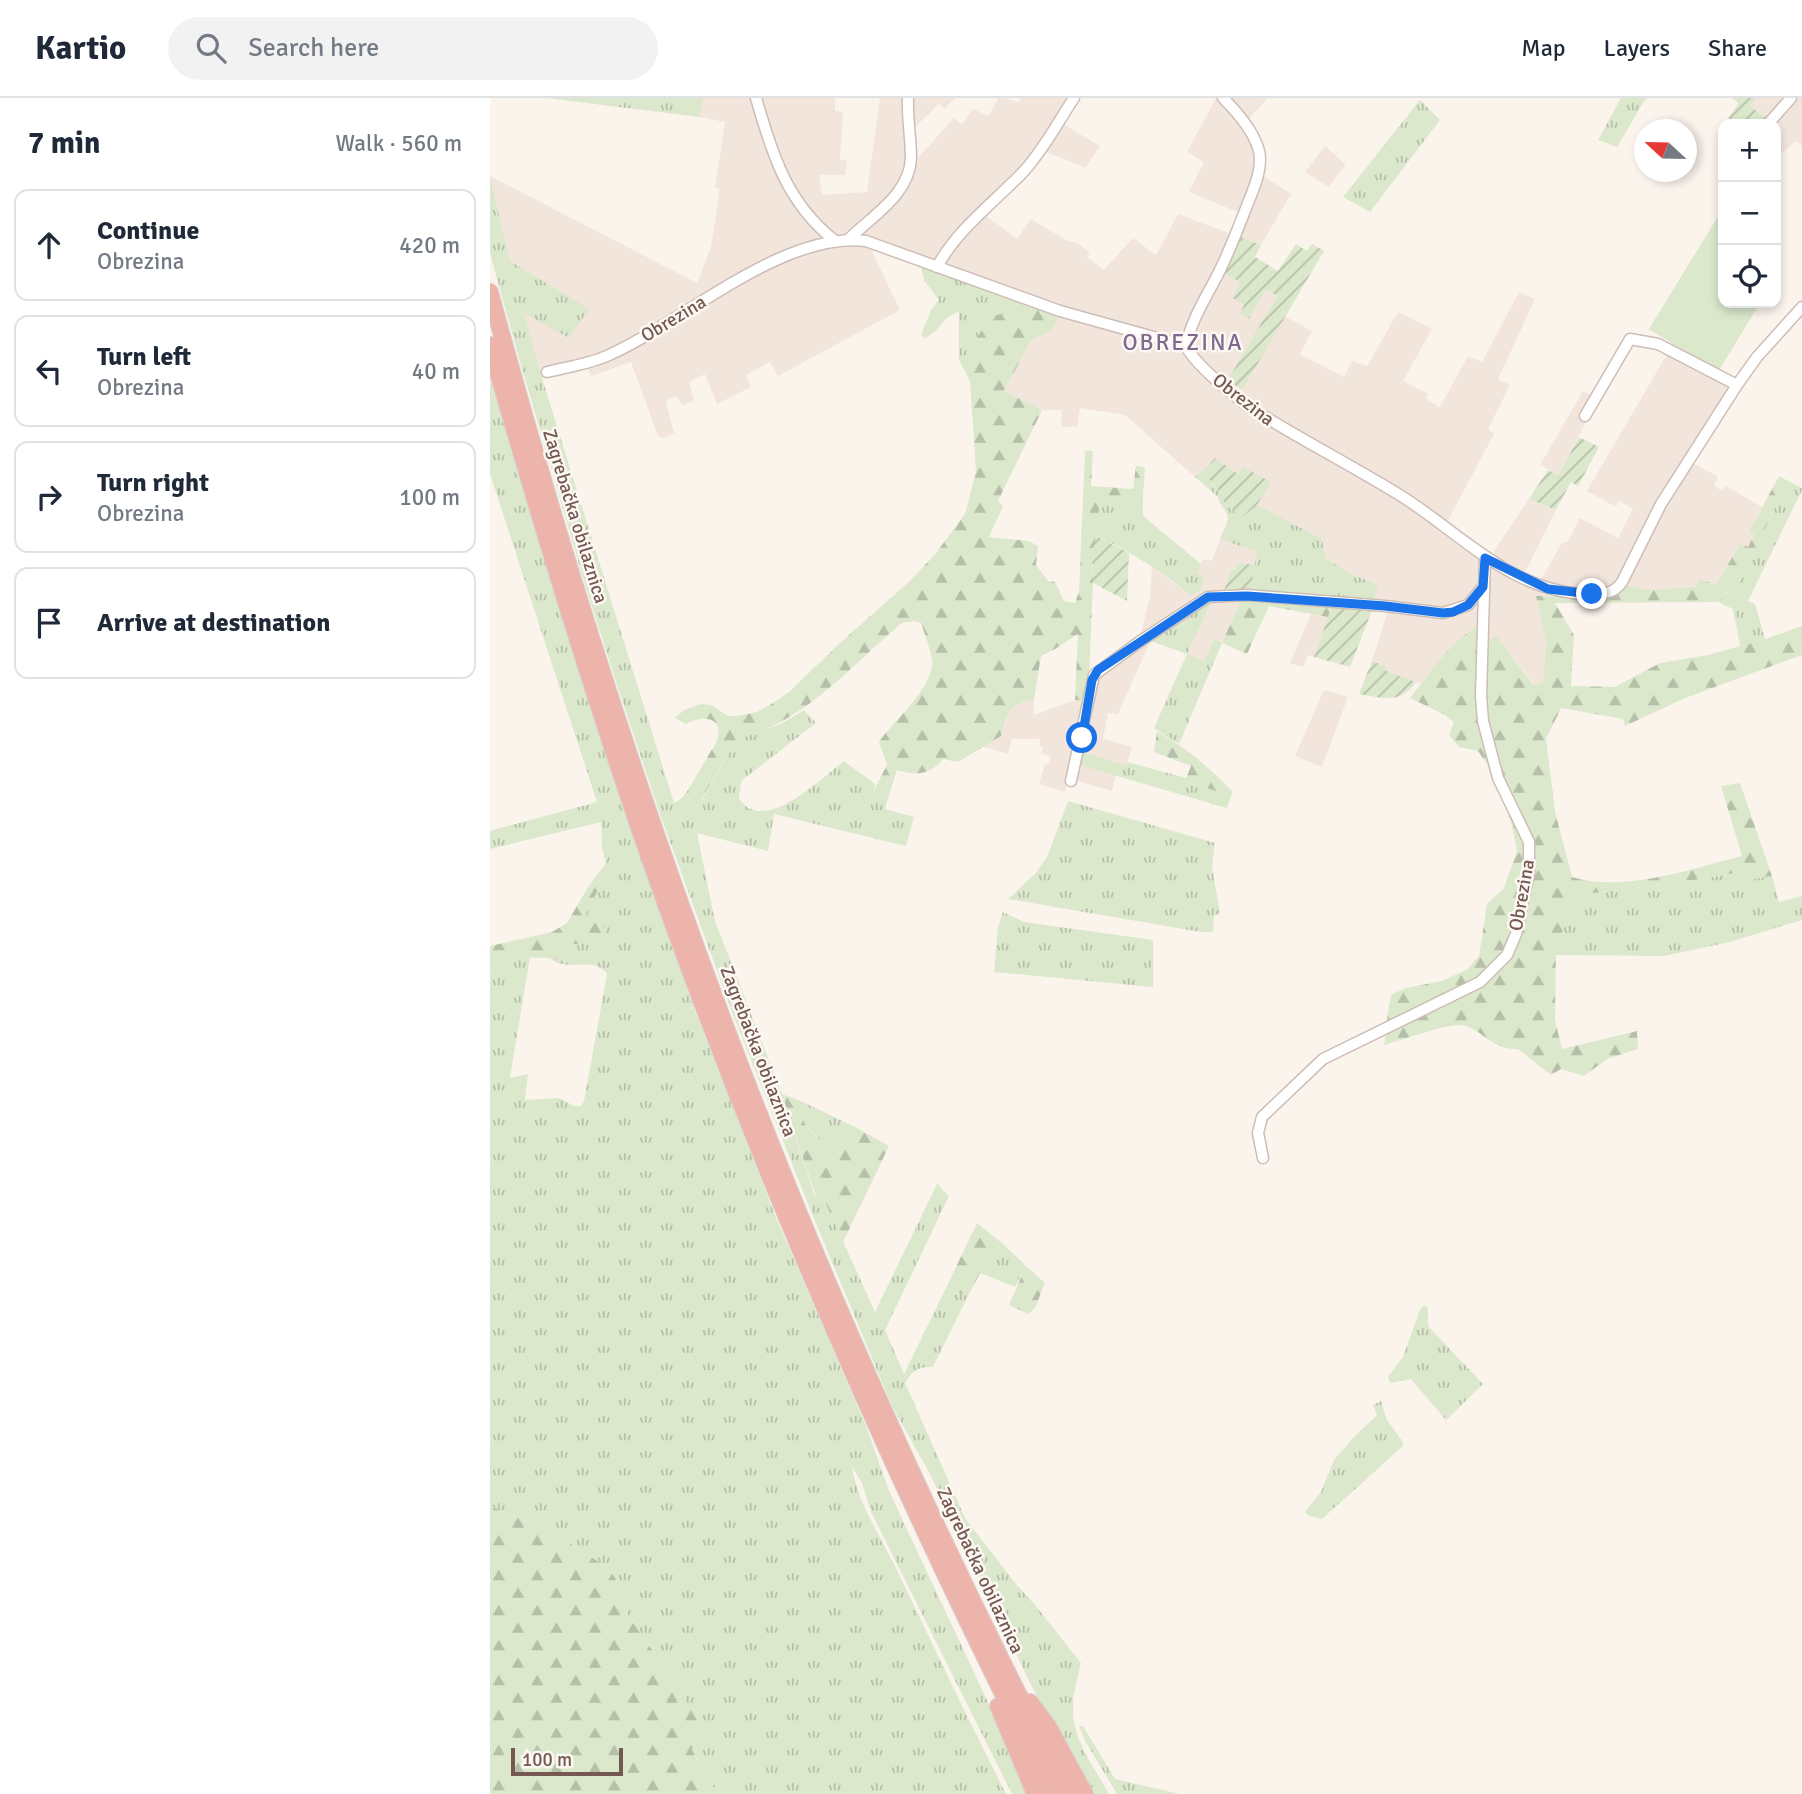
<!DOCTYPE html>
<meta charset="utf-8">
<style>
:root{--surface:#fff;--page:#f2f2f3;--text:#1f2937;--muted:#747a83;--line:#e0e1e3}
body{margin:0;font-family:Signika,sans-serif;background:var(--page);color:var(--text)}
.controls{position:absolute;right:21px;top:21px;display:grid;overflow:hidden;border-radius:14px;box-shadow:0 4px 10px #0003}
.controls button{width:63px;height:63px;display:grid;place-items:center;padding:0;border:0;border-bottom:2px solid var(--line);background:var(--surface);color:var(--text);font:35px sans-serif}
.compass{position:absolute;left:1144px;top:21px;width:63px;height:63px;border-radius:50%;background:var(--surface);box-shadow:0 4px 10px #0003;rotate:292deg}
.scale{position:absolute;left:21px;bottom:18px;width:112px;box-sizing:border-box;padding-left:7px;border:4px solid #745952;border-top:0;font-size:19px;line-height:24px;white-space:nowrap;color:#745952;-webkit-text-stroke:5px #fdf8f3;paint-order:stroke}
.stop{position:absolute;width:21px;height:21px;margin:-16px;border:5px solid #1a73e8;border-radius:50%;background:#fff}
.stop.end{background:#1a73e8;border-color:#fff;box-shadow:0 2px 7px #0008}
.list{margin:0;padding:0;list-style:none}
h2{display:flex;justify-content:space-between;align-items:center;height:91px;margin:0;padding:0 28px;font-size:30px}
h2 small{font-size:23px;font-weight:400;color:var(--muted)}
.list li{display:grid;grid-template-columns:46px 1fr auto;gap:21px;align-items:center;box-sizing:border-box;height:112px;margin:0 14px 14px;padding:0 14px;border:2px solid var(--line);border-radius:14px}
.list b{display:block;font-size:26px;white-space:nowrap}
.list p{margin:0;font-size:23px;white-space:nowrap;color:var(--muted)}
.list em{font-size:23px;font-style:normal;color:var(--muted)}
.icon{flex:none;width:38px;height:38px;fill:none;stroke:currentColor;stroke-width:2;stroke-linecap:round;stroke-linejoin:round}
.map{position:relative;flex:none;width:1312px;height:1696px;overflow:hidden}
header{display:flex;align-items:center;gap:42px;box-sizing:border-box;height:98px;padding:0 35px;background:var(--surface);border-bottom:2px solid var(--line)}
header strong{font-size:33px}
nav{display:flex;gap:38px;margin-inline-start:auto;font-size:24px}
.search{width:490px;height:63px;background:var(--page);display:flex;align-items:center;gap:18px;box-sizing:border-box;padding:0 24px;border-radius:38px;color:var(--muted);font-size:26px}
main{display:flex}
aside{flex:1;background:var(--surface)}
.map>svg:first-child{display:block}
.residential{fill:#f2e5dc}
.grass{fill:url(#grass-tufts)}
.forest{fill:url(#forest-firs)}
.park{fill:#dbe8cc}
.garden{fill:url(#garden-furrows)}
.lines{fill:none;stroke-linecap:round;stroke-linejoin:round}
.minor-casing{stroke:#cebdb6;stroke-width:13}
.highway-casing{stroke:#d8d1cf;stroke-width:18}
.minor{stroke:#fff;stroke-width:10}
.highway{stroke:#edb4ac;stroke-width:16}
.route{stroke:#1a73e8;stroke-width:9}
.labels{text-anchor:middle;stroke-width:5;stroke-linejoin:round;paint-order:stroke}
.street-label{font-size:19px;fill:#745952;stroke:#fdf8f3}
.quarter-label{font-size:23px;letter-spacing:2px;fill:#7e6a8f;stroke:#fdf8f3}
</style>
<header>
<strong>Kartio</strong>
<div class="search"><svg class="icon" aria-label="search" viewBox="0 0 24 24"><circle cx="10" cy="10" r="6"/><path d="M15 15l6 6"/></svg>Search here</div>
<nav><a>Map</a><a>Layers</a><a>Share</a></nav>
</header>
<main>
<aside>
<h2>7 min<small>Walk · 560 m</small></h2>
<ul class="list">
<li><svg class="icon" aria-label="ahead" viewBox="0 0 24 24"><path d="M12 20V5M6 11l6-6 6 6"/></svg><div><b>Continue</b><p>Obrezina</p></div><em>420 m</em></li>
<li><svg class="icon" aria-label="left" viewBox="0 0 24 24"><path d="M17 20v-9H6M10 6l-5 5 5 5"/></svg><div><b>Turn left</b><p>Obrezina</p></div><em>40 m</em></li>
<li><svg class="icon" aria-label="right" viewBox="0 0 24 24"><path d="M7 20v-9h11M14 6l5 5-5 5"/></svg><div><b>Turn right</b><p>Obrezina</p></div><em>100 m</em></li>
<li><svg class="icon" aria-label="arrive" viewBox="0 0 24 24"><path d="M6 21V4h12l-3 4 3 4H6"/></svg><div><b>Arrive at destination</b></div></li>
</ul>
</aside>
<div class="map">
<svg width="1312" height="1696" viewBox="0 0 1312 1696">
<defs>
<pattern id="grass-tufts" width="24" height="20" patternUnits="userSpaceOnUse" patternTransform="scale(1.75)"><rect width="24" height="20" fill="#dbe8cc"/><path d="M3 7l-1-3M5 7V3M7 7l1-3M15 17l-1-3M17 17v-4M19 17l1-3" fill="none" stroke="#b6bfa8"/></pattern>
<pattern id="forest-firs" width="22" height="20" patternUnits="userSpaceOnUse" patternTransform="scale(1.75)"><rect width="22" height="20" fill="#dbe8cc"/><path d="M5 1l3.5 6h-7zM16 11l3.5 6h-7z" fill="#b6bfa8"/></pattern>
<pattern id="garden-furrows" width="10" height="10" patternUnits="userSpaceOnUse" patternTransform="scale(1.75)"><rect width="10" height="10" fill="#dbe8cc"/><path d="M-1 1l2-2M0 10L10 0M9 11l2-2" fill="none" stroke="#b6bfa8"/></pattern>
</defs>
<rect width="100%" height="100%" fill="#fbf4ed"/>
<g class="residential">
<path d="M 213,0 L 345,0 L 345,13 L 353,14 L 350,62 L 357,62 L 355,77 L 329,77 L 332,97 L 377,94 L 390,0 L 465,0 L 454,11 L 449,6 L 423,31 L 426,62 L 464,20 L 472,26 L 483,11 L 499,18 L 508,0 L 516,0 L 528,5 L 531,0 L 587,0 L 571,25 L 610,48 L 595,70 L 554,53 L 495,117 L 527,141 L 541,121 L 578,143 L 588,145 L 600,155 L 597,159 L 614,172 L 643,140 L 666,157 L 688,116 L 741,136 L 750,115 L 699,94 L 714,64 L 697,54 L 726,0 L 778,0 L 755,25 L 772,77 L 801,96 L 771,147 L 748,138 L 751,184 L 759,221 L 776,191 L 787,198 L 739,282 L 752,292 L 794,218 L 822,233 L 810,256 L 854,279 L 862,263 L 877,268 L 908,214 L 942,231 L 913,283 L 938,296 L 936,301 L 950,309 L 978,258 L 992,264 L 1029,194 L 1045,201 L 1008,281 L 1020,287 L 998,331 L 1004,336 L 956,426 L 1000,459 L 1039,401 L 1066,412 L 1035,474 L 1050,484 L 1071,446 L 1078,443 L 1090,420 L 1128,440 L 1143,411 L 1129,403 L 1126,409 L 1097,393 L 1183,246 L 1251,286 L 1202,364 L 1228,379 L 1224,388 L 1232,393 L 1236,388 L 1272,409 L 1260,433 L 1264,436 L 1257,450 L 1250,446 L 1226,487 L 1209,481 L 1205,489 L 1157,492 L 1136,487 L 1130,495 L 1121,499 L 1046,498 L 1056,543 L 1053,584 L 1045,587 L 1021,557 L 990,545 L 987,528 L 976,535 L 931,586 L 895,573 L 896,569 L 882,563 L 898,513 L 883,504 L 888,487 L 857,474 L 836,460 L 832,441 L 769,409 L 767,407 L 780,385 L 748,376 L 725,360 L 705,379 L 635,317 L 590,310 L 587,329 L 571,329 L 572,312 L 552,312 L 514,293 L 541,242 L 562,233 L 538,205 L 460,180 L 383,150 L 383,156 L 410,212 L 288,278 L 280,264 L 256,277 L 261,289 L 227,306 L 215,276 L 199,284 L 204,302 L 193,308 L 186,298 L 176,303 L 184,335 L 174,340 L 168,338 L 141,264 L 101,278 L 95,266 L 52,280 L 33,214 L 98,211 L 20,163 L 0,78 L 207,185 L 221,149 L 230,91 L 225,90 L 235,24 L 209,19 Z"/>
<path d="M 1266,0 L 1312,0 L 1312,48 L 1306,43 L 1290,57 L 1286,54 L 1286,26 L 1273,26 L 1259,7 Z"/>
<path d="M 835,48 L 856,67 L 838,89 L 815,74 Z"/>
<path d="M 1093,293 L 1108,301 L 1068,377 L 1050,367 Z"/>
<path d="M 730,441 L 767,454 L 765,467 L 748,465 L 745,473 L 741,472 L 734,493 L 650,540 L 660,498 L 662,469 L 701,498 L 707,475 L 713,461 L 722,463 Z"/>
<path d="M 752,500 L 732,545 L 724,541 L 714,563 L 697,556 L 723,501 Z"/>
<path d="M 821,516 L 838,519 L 824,559 L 818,557 L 813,569 L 800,565 Z"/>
<path d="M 663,537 L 628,616 L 618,615 L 616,625 L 613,641 L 642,649 L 636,668 L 592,653 L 608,576 Z"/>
<path d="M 834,592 L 858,599 L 832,669 L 805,658 Z"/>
<path d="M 544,601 L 544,617 L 585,602 L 595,603 L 575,694 L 549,686 L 555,666 L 559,666 L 561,659 L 551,655 L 553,649 L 549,647 L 550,641 L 522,641 L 518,656 L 491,648 L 511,638 L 519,611 L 527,605 Z"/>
<path d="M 589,667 L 626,677 L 622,693 L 584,682 Z"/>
</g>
<g class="grass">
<path d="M 56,0 L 213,0 L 209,19 Z"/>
<path d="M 1131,0 L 1156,0 L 1127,49 L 1108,42 Z"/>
<path d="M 930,2 L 950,22 L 880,114 L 853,99 Z"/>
<path d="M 0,78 L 20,163 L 99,211 L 79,240 L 34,215 L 52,280 L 184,705 L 191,701 L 198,692 L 212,702 L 247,641 L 291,626 L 314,612 L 326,625 L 251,683 L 249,701 C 275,738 331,680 354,663 L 385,686 L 383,694 L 399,697 L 395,711 L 424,719 L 416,748 L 284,716 L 278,753 L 207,735 L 225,823 L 292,996 L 325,1099 L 332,1097 L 385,1214 L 448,1084 L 450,1089 L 459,1098 L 395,1232 L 414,1276 L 456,1190 L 478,1198 L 443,1269 C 428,1268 422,1273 415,1285 L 475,1420 L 526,1486 L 545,1507 L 591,1565 C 588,1579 583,1595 583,1609 C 582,1641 604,1669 619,1696 L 601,1696 L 541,1587 L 439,1374 L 402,1308 L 322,1116 L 242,914 L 170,716 L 129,593 L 96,490 L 29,260 L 0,155 Z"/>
<path d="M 431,169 L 538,205 L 533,216 C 504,215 490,234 480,258 L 469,262 L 469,214 C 454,217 449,234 435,240 L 431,237 L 441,212 L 449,202 L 434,182 Z"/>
<path d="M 0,280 L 102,617 L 205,913 L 287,1122 L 376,1328 L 399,1393 L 541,1696 L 522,1696 L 381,1414 L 372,1385 L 362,1369 C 368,1406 391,1439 407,1472 C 443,1547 478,1622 516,1696 L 227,1696 L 202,1652 L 207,1634 L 176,1572 L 137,1516 L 125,1479 L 112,1466 L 62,1434 L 0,1408 L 0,873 L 2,877 L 28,859 L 40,859 L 20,980 L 38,976 L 35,1002 L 69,1000 L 84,1008 L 91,1008 L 94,1003 L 117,876 C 104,858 81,873 64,863 L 81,846 L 89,846 L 91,826 L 114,775 L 107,786 L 98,789 L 116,765 L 112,750 L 111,724 L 0,751 L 0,733 L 107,704 L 0,376 Z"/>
<path d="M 720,365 L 724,368 L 717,379 L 751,419 L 767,407 L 832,441 L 836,460 L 857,474 L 888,487 L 883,504 L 760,494 L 767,454 L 730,441 C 732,435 738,425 738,420 C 737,412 729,407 728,399 L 705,379 Z"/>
<path d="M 1298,383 L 1312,390 L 1312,392 L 1258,503 L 1265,506 L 1275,541 L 1250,548 L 1243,511 L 1228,504 L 1251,481 Z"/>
<path d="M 653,399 L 653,418 L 711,466 L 707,475 L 714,479 L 711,491 L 701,498 C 672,474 641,453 606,438 L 610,400 Z"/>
<path d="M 723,501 L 697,556 L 714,563 L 724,541 L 732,545 L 689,646 L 664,630 L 697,556 L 661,543 L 663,537 Z"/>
<path d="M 592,653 L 636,668 L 637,664 L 696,680 L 695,683 L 741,698 L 737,710 L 589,667 Z"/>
<path d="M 578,703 L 725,745 L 722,769 L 730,816 L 724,817 L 723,834 L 711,834 L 518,801 L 545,776 L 557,759 Z"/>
<path d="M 1251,774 L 1254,782 L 1282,778 L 1289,804 L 1312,798 L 1312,822 L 1240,844 L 1174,858 L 1066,857 L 1066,850 L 1086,797 L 1181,786 Z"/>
<path d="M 513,814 L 534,824 L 663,842 L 663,889 L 504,874 L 508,829 Z"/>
<path d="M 313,1004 L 367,1030 L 350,1042 L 338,1056 L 330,1051 L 329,1041 C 316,1028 309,1022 313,1004 Z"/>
<path d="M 512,1145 L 536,1168 L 525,1189 L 496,1177 L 501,1161 Z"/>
<path d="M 934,1207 L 938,1210 L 938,1228 L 993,1286 L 956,1322 L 921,1281 L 900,1285 L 898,1279 L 913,1259 L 929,1214 Z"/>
<path d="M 891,1303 L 897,1322 L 913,1344 L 913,1348 L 832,1421 L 819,1418 L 815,1414 L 831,1394 L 844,1362 L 863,1340 L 887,1317 L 883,1307 Z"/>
<path d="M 589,1628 L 593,1628 L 625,1681 L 690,1696 L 627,1696 L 595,1643 Z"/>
</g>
<g class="forest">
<path d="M 538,205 L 569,216 L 562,233 L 541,242 L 514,293 L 552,312 L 508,403 L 513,408 L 499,439 L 539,443 L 548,448 L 546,467 L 558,483 L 565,484 L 574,503 L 585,505 L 589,494 L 595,353 L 603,353 L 601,388 L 643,391 L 646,368 L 655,369 L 653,399 L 610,400 L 606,446 L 602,456 L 603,485 L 599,578 L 595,603 L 585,602 L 588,536 L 565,551 L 551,558 L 544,601 C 517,607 518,613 511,638 L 468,664 L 453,661 C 440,677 427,678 407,672 L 399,697 L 383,694 L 397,667 L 389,644 C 403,623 445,589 442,562 C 440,550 435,537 431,525 L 424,523 L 412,525 C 359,569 316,624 247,641 L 211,702 L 198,692 L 227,643 C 234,618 213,617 196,626 L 185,620 L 194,612 L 211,606 L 221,607 L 238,618 L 247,618 L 267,614 L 280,607 L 299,594 L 351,544 L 420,483 L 446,455 L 475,416 L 486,374 L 480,283 L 469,262 L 480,258 L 490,235 L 502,218 L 517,215 L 533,216 Z"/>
<path d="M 1289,378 L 1298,383 L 1251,481 L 1228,504 L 1065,505 L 1084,537 L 1081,588 L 1125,589 L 1170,565 L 1218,557 L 1275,541 L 1312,528 L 1312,557 L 1195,600 L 1135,628 L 1133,621 L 1071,610 L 1056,641 L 1065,714 L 1082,779 C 1133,795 1201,771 1252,758 L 1231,688 L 1250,685 L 1282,778 L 1254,782 L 1250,774 L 1181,786 L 1086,797 L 1066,850 L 1065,922 L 1072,951 L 1147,933 L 1148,951 L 1117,961 L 1094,978 L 1071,971 L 1061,977 L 1028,951 C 1001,953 991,928 969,927 C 956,926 909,943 894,947 C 898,929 896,913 902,896 L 916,890 L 952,883 L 978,871 L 989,858 L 997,806 L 1014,790 L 1027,753 L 1022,728 L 1004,676 L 988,653 L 969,649 L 959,637 L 964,624 L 955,617 L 920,600 C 940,575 960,545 987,528 L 991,545 L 1006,538 L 1044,587 L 1053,584 L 1056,543 L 1046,498 L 1121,499 L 1130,495 L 1136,487 L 1157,492 L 1205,489 L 1209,481 L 1226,487 L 1250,446 L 1258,449 L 1264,436 L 1259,434 Z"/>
<path d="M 752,500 L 842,508 L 838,519 L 779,508 L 757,556 L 732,545 Z"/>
<path d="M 667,633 C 696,650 719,669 743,694 L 741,698 L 695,683 L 701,668 L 664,654 Z"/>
<path d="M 114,775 L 116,775 L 92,825 L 113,825 L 116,834 C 109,846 94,846 81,846 L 64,863 L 60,860 L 28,859 L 2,877 L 0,873 L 0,848 L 62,834 L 77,825 L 98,789 L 107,786 Z"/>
<path d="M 292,996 L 313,1004 C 309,1022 316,1029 329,1041 L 330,1051 L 338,1056 L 350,1042 L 367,1030 L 399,1048 L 353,1144 L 332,1097 L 326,1099 Z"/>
<path d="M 487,1125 L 512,1145 L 501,1161 L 496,1177 L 490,1175 L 478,1198 L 456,1190 Z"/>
<path d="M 536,1168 L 555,1185 L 545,1210 L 538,1216 L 519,1207 Z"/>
<path d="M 0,1408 L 62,1434 L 112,1466 L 125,1479 L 137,1516 L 176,1572 L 207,1622 L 207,1634 L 202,1652 L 227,1696 L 0,1696 Z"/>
</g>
<path class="park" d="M 1227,120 L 1233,124 L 1233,205 L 1270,205 L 1228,274 L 1159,231 Z"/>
<g class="garden">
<path d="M 1242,0 L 1266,0 L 1260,8 L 1277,21 L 1273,26 L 1247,26 L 1238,20 L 1249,5 Z"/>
<path d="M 748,138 L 771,147 L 765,159 L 788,173 L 806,146 L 817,153 L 822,146 L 834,153 L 752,292 L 738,282 L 787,198 L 776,191 L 759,221 L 750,216 L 754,207 L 743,200 L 750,184 L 732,174 Z"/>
<path d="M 1089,339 L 1109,349 L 1088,388 L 1081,384 L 1066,412 L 1039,401 L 1058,372 L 1068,377 Z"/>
<path d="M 725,360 L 748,376 L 753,369 L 781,384 L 767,407 L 751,420 L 733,402 L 731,395 L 717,379 L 723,368 L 720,365 Z"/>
<path d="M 606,438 L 639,455 L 637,503 L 603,485 L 602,455 Z"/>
<path d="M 748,465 L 765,467 L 760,494 L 734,493 L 741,472 L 745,472 Z"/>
<path d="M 842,508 L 883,510 L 860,569 L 824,559 Z"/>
<path d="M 882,563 L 897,569 L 896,573 L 926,584 C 910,607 893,600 869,596 Z"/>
</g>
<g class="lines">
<defs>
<g id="minor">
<path d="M 266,0 C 282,56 297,105 344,142"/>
<path d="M 1278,26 L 1301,0"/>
<path d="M 359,141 C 382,118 420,96 421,60 C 421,40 417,20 418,0"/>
<path d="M 447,169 C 468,130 505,104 535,72 C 554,51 568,24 584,0"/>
<path d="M 696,248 C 701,222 717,198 729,174 C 740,152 749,128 758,105 C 764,90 773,70 769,53 C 764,33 747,14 733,0"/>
<path d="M 57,274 C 77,269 100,266 119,257 C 194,224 292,133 376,143 L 570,213 L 696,248 C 705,267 742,296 759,309 C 808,340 859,366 908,396 C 969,433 1022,496 1099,496 C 1113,496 1124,496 1132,484 L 1171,406 L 1247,287 L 1267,259 L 1312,209"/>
<path d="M 1095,318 L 1140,241 L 1168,246 L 1247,287"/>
<path d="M 581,683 L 604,577 L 649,544 L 718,499 L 757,497 L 895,508 L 953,515 L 978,507 L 993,489"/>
<path d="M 773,1060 L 768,1035 L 772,1019 L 833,961 L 990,884 L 1017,857 L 1026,836 L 1039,775 L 1039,744 L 1008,680 L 993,623 L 991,598 L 995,460"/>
</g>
<g id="highway">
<path d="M 0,194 C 84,504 184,810 306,1108 C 388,1308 480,1504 579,1696"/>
<path d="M 0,247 C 58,450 119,652 192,851 C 298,1140 423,1421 563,1696"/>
<path d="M 540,1604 L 558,1628 L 595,1696"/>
<path d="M 508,1608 L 545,1696"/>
</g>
</defs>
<use href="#minor" class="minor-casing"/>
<use href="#highway" class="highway-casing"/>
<use href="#minor" class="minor"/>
<use href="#highway" class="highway"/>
</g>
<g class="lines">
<path class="route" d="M 592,640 L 602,582 L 608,572 L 718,499 L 757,498 L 895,508 L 953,515 L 963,514 L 978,507 L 993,489 L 995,460 L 1058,491 L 1102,496"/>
</g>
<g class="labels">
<g class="street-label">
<text transform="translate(183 220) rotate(-31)" y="7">Obrezina</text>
<text transform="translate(754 301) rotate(38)" y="7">Obrezina</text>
<text transform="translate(86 418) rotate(73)" y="7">Zagrebačka obilaznica</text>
<text transform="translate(1031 797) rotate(-80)" y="7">Obrezina</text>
<text transform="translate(269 953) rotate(69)" y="7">Zagrebačka obilaznica</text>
<text transform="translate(491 1472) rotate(65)" y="7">Zagrebačka obilaznica</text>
</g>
<g class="quarter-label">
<text x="693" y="252">OBREZINA</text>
</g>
</g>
</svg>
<div class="controls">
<button>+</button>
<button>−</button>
<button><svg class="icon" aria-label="locate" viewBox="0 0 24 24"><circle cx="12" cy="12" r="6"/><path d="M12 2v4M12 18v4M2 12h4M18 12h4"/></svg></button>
</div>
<svg class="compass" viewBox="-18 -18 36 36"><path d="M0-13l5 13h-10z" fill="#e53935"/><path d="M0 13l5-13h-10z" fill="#747a83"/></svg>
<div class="scale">100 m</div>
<div class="stop" style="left:592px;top:640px"></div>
<div class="stop end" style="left:1102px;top:496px"></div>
</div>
</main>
